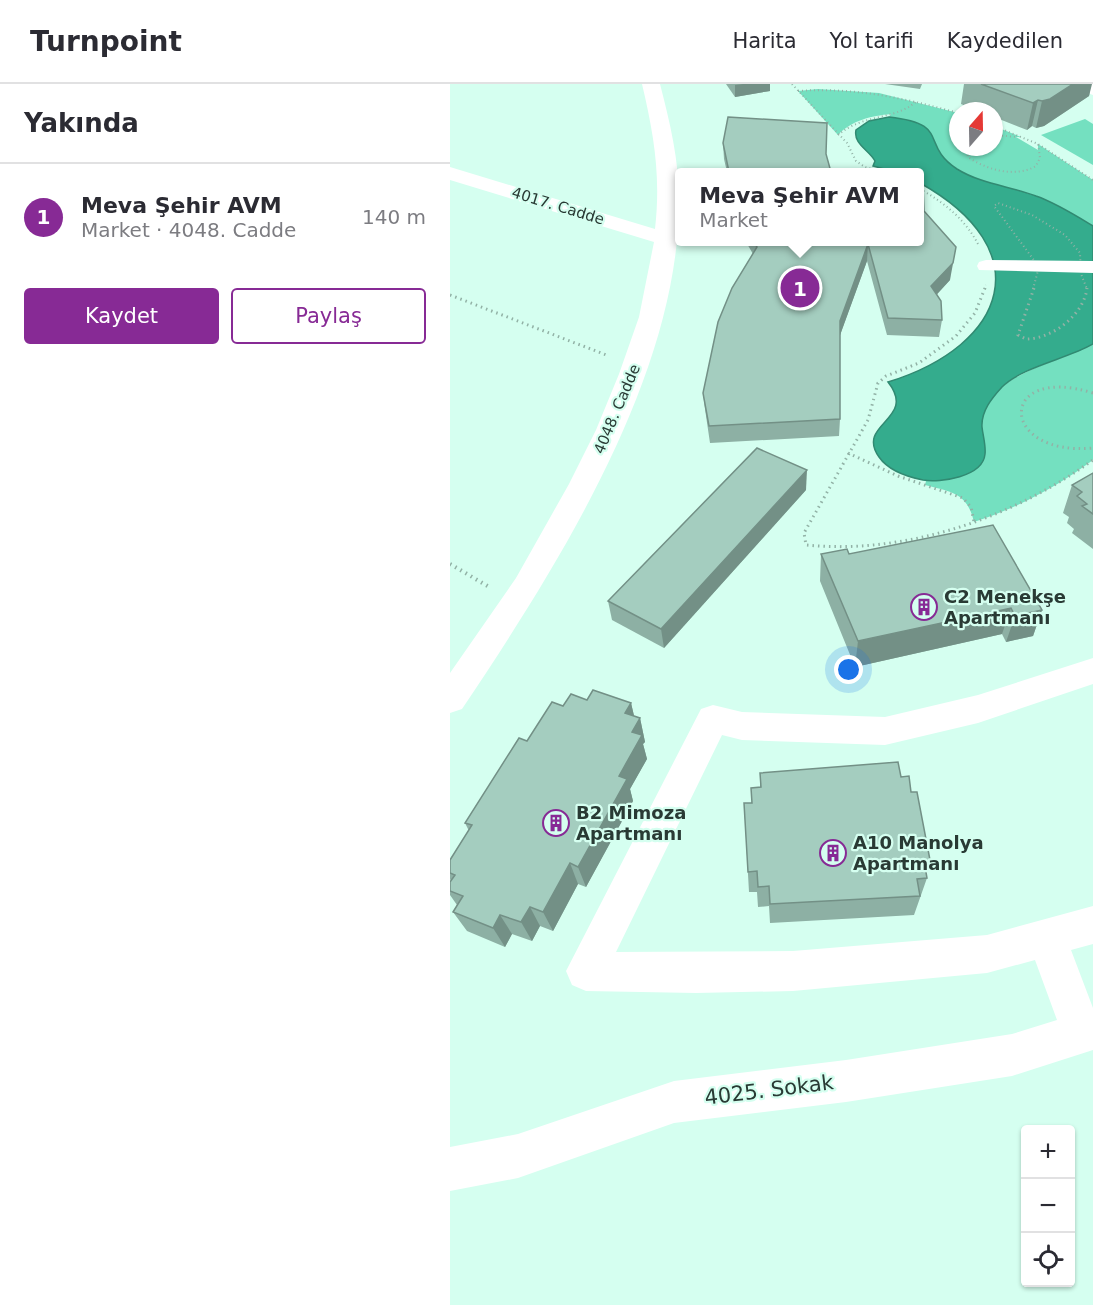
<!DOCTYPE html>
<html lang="tr">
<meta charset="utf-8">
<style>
:root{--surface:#fff;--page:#f7f7f7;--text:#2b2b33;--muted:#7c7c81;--line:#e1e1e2;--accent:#872a95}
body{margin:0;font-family:"DejaVu Sans",sans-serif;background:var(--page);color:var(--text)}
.controls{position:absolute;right:18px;bottom:18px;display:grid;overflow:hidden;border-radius:6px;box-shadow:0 2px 4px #0004}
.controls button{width:54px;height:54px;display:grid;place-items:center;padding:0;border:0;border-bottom:2px solid var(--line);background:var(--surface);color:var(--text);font:30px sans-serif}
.compass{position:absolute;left:499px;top:18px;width:54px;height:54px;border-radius:50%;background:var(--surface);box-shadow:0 2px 4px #0004;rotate:20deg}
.you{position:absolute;left:399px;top:586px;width:21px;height:21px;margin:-15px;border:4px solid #fff;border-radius:50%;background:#1a73e8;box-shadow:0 0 0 9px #1a73e833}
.badge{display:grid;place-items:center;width:39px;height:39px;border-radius:50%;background:var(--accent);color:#fff;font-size:20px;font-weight:700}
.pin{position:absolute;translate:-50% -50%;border:3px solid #fff;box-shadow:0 2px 6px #0006}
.popup{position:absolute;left:225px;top:84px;width:249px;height:78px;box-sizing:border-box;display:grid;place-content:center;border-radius:6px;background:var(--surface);filter:drop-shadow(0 2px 4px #0005);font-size:20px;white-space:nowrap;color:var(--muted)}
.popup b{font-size:22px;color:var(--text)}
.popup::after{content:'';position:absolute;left:50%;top:100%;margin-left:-12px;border:12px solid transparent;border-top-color:var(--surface)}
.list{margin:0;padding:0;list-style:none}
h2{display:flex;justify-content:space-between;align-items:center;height:78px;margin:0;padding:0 24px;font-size:26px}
h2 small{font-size:20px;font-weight:400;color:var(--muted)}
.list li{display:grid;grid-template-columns:39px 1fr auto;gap:18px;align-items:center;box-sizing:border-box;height:108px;padding:0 24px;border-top:2px solid var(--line)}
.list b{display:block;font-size:22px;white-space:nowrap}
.list p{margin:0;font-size:20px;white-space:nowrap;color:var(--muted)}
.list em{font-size:20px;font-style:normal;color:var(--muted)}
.actions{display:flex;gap:12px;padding:18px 24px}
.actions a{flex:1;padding:14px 0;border:2px solid var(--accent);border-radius:6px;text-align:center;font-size:21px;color:var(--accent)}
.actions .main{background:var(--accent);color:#fff}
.icon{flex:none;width:33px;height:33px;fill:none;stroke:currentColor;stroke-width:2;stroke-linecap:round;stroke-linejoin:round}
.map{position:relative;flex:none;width:643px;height:1221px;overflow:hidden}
header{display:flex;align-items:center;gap:36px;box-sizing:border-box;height:84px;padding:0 30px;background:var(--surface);border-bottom:2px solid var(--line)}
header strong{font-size:28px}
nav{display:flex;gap:33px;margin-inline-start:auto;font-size:21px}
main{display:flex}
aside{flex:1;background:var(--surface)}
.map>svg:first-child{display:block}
.green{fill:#74e0c0}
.water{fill:#34ac8d;stroke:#318a72;stroke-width:1.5}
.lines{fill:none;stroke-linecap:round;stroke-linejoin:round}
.path-far2{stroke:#92b2a6;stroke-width:2;stroke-dasharray:1 3;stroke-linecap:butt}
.path-far1{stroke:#92b2a6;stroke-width:3;stroke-dasharray:1.5 4;stroke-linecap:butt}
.path{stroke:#92b2a6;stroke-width:4;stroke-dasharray:1.5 4.5;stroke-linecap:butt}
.pedestrian{fill:#fff;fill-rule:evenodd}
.minor{fill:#fff;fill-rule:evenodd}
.wall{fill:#8db0a4}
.shaded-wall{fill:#739086}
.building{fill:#a4cdbf;stroke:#739086;stroke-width:1.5}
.labels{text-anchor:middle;stroke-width:4.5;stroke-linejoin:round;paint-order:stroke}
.far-street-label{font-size:15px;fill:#293a34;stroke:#d5fff0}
.poi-label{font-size:18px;font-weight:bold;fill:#293a34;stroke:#d5fff0;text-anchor:start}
.near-street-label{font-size:21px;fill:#293a34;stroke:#d5fff0}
</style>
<header>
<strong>Turnpoint</strong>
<nav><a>Harita</a><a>Yol tarifi</a><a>Kaydedilen</a></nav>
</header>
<main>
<aside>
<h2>Yakında<small></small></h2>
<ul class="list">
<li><span class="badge">1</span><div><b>Meva Şehir AVM</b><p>Market · 4048. Cadde</p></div><em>140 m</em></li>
</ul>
<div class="actions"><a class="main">Kaydet</a><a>Paylaş</a></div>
</aside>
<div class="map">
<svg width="643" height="1221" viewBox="0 0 643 1221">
<rect width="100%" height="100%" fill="#d5fff0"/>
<g class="green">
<path d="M 368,5 L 429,9 L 508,29 L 508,63 L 544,63 L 544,42 L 571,53 L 566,53 L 588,66 L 588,60 L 643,96 L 643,142 C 625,131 606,119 586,112 C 560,102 531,100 507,85 C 469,60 502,40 439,33 L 441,30 C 421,32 402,36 388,51 L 348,7 Z"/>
<path d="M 635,35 L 643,40 L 643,81 L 591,51 Z"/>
<path d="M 643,260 L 643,376 C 607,403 567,424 524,438 C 517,408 501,408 475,401 L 476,397 C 506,397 514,393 535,372 C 534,362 531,350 532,339 C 537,289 607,280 643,260 Z"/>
</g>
<path class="water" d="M 439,33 C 502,40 469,60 507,85 C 531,100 560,102 586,112 C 606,119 625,131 643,142 L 643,260 C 617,275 572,283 552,303 C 542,314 531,327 532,343 C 533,352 536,362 535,370 C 533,393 490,399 473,396 C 458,393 438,386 429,373 C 405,339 468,336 438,298 C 558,261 590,166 470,99 L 470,88 L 445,88 L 423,82 L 425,77 C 419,66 403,60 406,46 L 419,37 Z"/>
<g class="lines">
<g class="path-far2">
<path d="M 342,0 L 397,59 L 406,77 L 415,83 L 432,88"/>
<path d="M 348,7 C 403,3 455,14 508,29"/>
<path d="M 544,42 L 588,60 L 643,96"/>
<path d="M 388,51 C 414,29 444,37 467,17"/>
<path d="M 544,51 L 567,53"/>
<path d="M 516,63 L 518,73 C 537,86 565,94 586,82 L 590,74 L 588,60"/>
<path d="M 470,105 C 495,119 516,136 529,162"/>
<path d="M 535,205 L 536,201"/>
<path d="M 583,205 L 589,183 L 544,122 L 548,119 L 582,131 L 615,151 L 630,169 L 631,190 L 637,205"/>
</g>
<g class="path-far1">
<path d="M 535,204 L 525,229 L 506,252 L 469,279 L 436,292 L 428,299 L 418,336 L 354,449 L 356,461 C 456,471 562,434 643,376"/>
<path d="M 584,204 L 568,251 L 576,255 C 602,255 634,231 637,204"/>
<path d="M 0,211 L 159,272"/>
<path d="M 643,309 C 547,279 548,373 643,364"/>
<path d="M 398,369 L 448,392 L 513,414 L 521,423 L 524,438"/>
</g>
<path class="path" d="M 0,480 L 41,504"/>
<path class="pedestrian" d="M 536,176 L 643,177 L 643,189 L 529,186 L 527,182 L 529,178 Z"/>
<g class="minor">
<path d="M 192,0 L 210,0 C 220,39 229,76 229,117 C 229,292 107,483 12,625 L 0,629 L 0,589 L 66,494 L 119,400 L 146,346 L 169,290 L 189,233 L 204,158 L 0,96 L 0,83 L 205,145 C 211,92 204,51 192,0 Z"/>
<path d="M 620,0 L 643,0 L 643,11 L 623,4 Z"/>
<path d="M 643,574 L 643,600 L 528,639 L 435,661 L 292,656 L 272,651 L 166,868 L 343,867 L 537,851 L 643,822 L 643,860 L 621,866 L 643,924 L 643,966 L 562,992 L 396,1018 L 224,1039 L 68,1094 L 0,1107 L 0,1063 L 68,1050 L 224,997 L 396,976 L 562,950 L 607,936 L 585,876 L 537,889 L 343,907 L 246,909 L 136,907 L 122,901 L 116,887 L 251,625 L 263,621 L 292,628 L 435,633 L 528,611 Z"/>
</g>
</g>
<g class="wall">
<path d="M 276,0 L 320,0 L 320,7 L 285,13 Z"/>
<path d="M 435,0 L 472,0 L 470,5 Z"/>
<path d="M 514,0 L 641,0 L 639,12 L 594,42 L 586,44 L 582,42 L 577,46 L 544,33 L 544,27 L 528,27 L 511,20 Z"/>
<path d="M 273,59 L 376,70 L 381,88 L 277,88 L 274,75 Z"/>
<path d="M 474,127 L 500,196 L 487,210 L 492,236 L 489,253 L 437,251 L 417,177 L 390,251 L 390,335 L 389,352 L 260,359 L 255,325 L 253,309 L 303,170 L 296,158 L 470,158 Z"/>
<path d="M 643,389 L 643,465 L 622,449 L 624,445 L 617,439 L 619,433 L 613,429 L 622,401 Z"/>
<path d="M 356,406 L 214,564 L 162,536 L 158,517 Z"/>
<path d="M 371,470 L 399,470 L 592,526 L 583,552 L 556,558 L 552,550 L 405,583 L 370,497 Z"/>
<path d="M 137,616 L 181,619 L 184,632 L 190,634 L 195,658 L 193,660 L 197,675 L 180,705 L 183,717 L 136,803 L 128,800 L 103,847 L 90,842 L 82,857 L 62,850 L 55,863 L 17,847 L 3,828 L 7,821 L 0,811 L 0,798 L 1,797 L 0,795 L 0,776 L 19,747 L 15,739 L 77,657 L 113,622 Z"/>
<path d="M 310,689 L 451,693 L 461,708 L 480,776 L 476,789 L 477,794 L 464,831 L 320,839 L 319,822 L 308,823 L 307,808 L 299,808 L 294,719 L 301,719 L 310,703 Z"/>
</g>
<g class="shaded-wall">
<path d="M 293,0 L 320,0 L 320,7 L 285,13 L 285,1 Z"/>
<path d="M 623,0 L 642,0 L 639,12 L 594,42 L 586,44 L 592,17 Z"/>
<path d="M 588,16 L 582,42 L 577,46 L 583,19 Z"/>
<path d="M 418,160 L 417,177 L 389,254 L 390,237 Z"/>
<path d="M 506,163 L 500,196 L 479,219 L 481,202 Z"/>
<path d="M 357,386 L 356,406 L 214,564 L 211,545 Z"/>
<path d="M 561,524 L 552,550 L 405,583 L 408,557 Z"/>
<path d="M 592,526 L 583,552 L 556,558 L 565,532 Z"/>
<path d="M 181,619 L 186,640 L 190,634 L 195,658 L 193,660 L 197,675 L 180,705 L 183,717 L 136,803 L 128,783 L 169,692 L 175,629 Z"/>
<path d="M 120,779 L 128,800 L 103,847 L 93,828 Z"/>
<path d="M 80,823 L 90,842 L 82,857 L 71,838 Z"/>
<path d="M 50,831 L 62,850 L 55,863 L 43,844 Z"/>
</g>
<g class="building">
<path d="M 531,0 L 623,0 L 600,15 L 592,17 L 588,16 L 583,19 Z"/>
<path d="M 278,33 L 377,39 L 376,70 L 381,88 L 279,88 L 273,59 Z"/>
<path d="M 470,101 L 473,101 L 474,127 L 506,163 L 503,179 L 481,202 L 491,217 L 492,236 L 438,234 L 418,160 L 390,237 L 390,335 L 259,342 L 253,309 L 268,238 L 282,204 L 307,163 L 304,158 L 470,158 Z"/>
<path d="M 307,364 L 357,386 L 211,545 L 158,517 Z"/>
<path d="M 643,389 L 643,430 L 632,422 L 637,420 L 627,412 L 632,408 L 622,401 Z"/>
<path d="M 543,441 L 592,526 L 565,532 L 561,524 L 408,557 L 371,470 L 397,465 L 399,470 Z"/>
<path d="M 143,606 L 181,619 L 175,629 L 190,634 L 182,648 L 192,651 L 169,692 L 177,695 L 128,783 L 120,779 L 93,828 L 80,823 L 71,838 L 50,831 L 43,844 L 3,828 L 13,812 L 0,807 L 0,798 L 5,791 L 0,789 L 0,776 L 22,741 L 15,739 L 69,654 L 77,657 L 102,618 L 113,622 L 121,610 L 137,616 Z"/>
<path d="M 448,678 L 451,693 L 459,692 L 461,708 L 467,708 L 480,776 L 474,777 L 477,794 L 467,795 L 470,812 L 320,820 L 319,802 L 308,803 L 307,787 L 298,788 L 294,719 L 302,719 L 301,704 L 311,703 L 310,689 Z"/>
</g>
<defs>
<symbol id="building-ring" viewBox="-11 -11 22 22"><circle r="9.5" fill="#d5fff0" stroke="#872a95" stroke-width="1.5"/><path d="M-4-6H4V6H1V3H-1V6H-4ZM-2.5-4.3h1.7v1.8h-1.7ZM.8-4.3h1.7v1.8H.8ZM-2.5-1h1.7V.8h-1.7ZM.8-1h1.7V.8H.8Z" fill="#872a95"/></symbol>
</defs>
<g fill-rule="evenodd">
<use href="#building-ring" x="459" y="508" width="30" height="30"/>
<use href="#building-ring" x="91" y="724" width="30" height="30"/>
<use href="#building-ring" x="368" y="754" width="30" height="30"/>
</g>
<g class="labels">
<g class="far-street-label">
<text transform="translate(108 122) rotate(17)" y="5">4017. Cadde</text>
<text transform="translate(167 325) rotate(-67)" y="5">4048. Cadde</text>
</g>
<g class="poi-label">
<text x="494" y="519">C2 Menekşe<tspan x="494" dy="21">Apartmanı</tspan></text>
<text x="126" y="735">B2 Mimoza<tspan x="126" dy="21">Apartmanı</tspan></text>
<text x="403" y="765">A10 Manolya<tspan x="403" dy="21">Apartmanı</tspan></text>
</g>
<g class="near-street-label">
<text transform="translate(319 1006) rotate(-7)" y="7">4025. Sokak</text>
</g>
</g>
</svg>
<div class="controls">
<button>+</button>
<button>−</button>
<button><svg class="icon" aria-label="locate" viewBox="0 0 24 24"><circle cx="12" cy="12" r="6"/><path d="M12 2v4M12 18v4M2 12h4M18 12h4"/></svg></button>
</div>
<svg class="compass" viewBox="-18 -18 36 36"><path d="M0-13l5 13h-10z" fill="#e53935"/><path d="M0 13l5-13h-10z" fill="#7c7c81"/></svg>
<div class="you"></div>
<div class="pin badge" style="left:350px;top:204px">1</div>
<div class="popup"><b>Meva Şehir AVM</b>Market</div>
</div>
</main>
